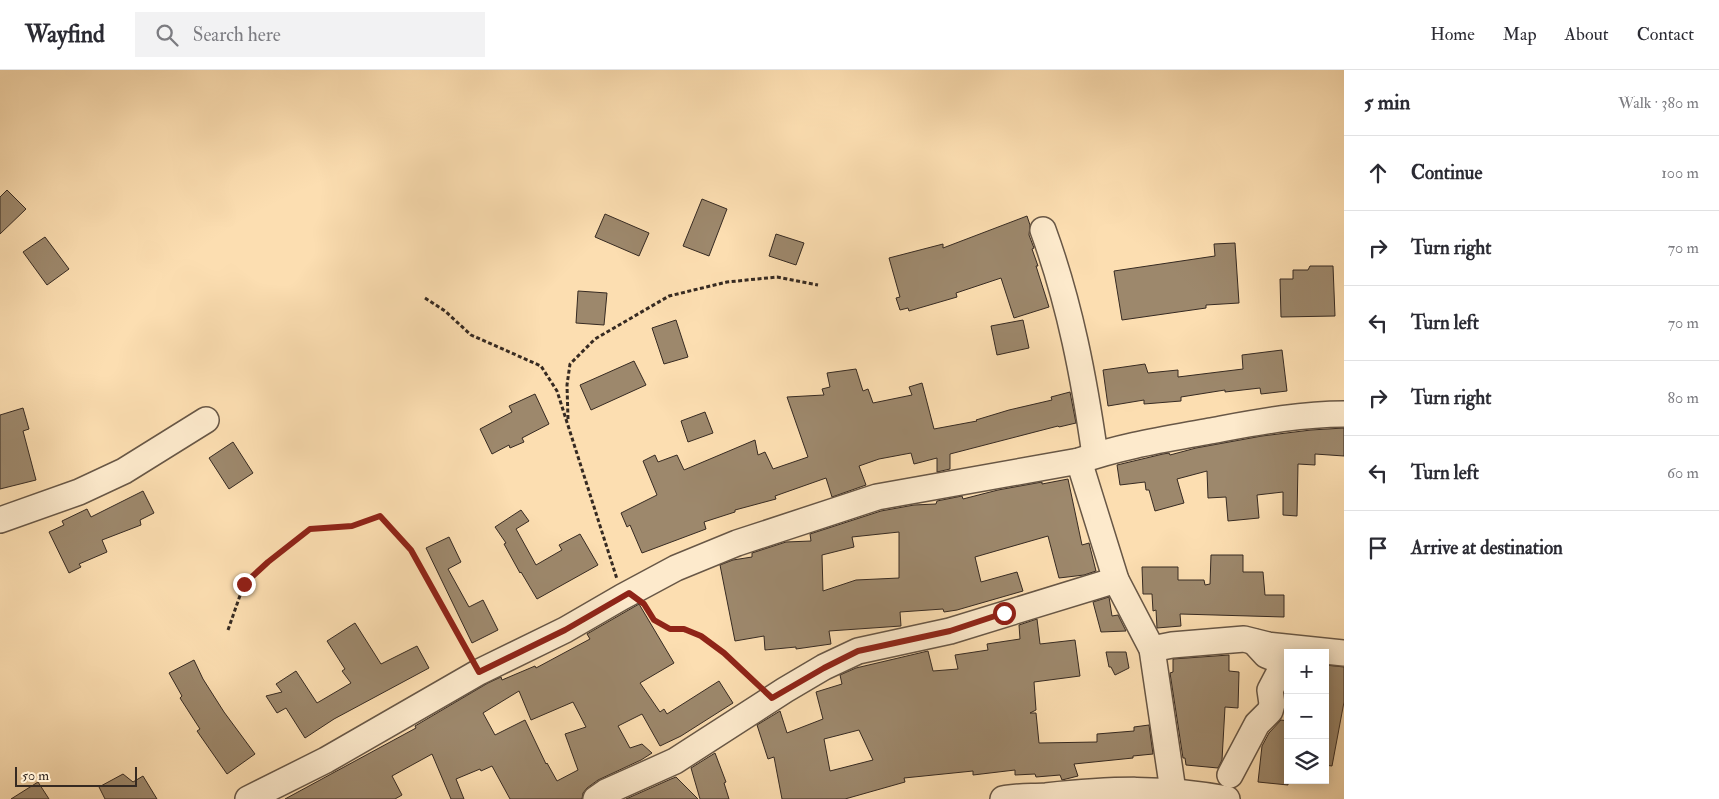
<!DOCTYPE html>
<meta charset="utf-8">
<style>
:root{--surface:#fff;--page:#f2f2f3;--text:#2b2b33;--muted:#7c7c81;--line:#e1e1e2}
body{margin:0;font-family:"IM FELL Double Pica",serif;background:var(--page);color:var(--text)}
.controls{position:absolute;right:15px;bottom:15px;display:grid;overflow:hidden;border-radius:0px;box-shadow:0 2px 12px #0003}
.controls button{width:45px;height:45px;display:grid;place-items:center;padding:0;border:0;border-bottom:1px solid var(--line);background:var(--surface);color:var(--text);font:25px sans-serif}
.scale{position:absolute;left:15px;bottom:12px;width:122px;box-sizing:border-box;padding-left:5px;border:2px solid #362a22;border-top:0;font-size:14px;line-height:18px;white-space:nowrap;color:#362a22;-webkit-text-stroke:4px #fdeacc;paint-order:stroke}
.stop{position:absolute;width:15px;height:15px;margin:-11px;border:4px solid #8f2418;border-radius:50%;background:#fff}
.stop.end{background:#8f2418;border-color:#fff;box-shadow:0 1px 5px #0008}
.list{margin:0;padding:0;list-style:none}
h2{display:flex;justify-content:space-between;align-items:center;height:65px;margin:0;padding:0 20px;font-size:21px}
h2 small{font-size:16px;font-weight:400;color:var(--muted)}
.list li{display:grid;grid-template-columns:32px 1fr auto;gap:15px;align-items:center;box-sizing:border-box;height:75px;padding:0 20px;border-top:1px solid var(--line)}
.list b{display:block;font-size:19px;white-space:nowrap}
.list em{font-size:16px;font-style:normal;color:var(--muted)}
.icon{flex:none;width:28px;height:28px;fill:none;stroke:currentColor;stroke-width:2;stroke-linecap:round;stroke-linejoin:round}
.map{position:relative;flex:none;width:1344px;height:729px;overflow:hidden}
header{display:flex;align-items:center;gap:30px;box-sizing:border-box;height:70px;padding:0 25px;background:var(--surface);border-bottom:1px solid var(--line)}
header strong{font-size:24px}
nav{display:flex;gap:28px;margin-inline-start:auto;font-size:18px}
.search{width:350px;height:45px;background:var(--page);display:flex;align-items:center;gap:12px;box-sizing:border-box;padding:0 18px;border-radius:0px;color:var(--muted);font-size:19px}
main{display:flex}
aside{flex:1;background:var(--surface)}
.map>svg:first-child{display:block}
.building{fill:#9d886c;stroke:#362a22;fill-rule:evenodd}
.lines{fill:none;stroke-linecap:round;stroke-linejoin:round}
.minor-casing{stroke:#685746;stroke-width:28}
.path{stroke:#362a22;stroke-width:3;stroke-dasharray:4 2.5;stroke-linecap:butt}
.minor{stroke:#fdeacc;stroke-width:25}
.route{stroke:#8f2418;stroke-width:6}
</style>
<header>
<strong>Wayfind</strong>
<div class="search"><svg class="icon" aria-label="search" viewBox="0 0 24 24"><circle cx="10" cy="10" r="6"/><path d="M15 15l6 6"/></svg>Search here</div>
<nav><a>Home</a><a>Map</a><a>About</a><a>Contact</a></nav>
</header>
<main>
<div class="map">
<svg width="1344" height="729" viewBox="0 0 1344 729">
<rect width="100%" height="100%" fill="#fcdeb1"/>
<filter id="stains"><feTurbulence type="fractalNoise" baseFrequency=".004" numOctaves="4"/><feColorMatrix values="0 0 0 0 .2 0 0 0 0 .09 0 0 0 0 .02 0 0 0 .5 -.17"/></filter>
<radialGradient id="worn" r=".72"><stop offset=".6" stop-color="#630" stop-opacity="0"/><stop offset="1" stop-color="#630" stop-opacity=".3"/></radialGradient>
<g class="building">
<path d="M 7,120 L 26,139 L 0,164 L 0,127 Z"/>
<path d="M 702,129 L 727,139 L 709,186 L 683,176 Z"/>
<path d="M 605,144 L 649,163 L 639,186 L 595,167 Z"/>
<path d="M 1027,146 L 1030,155 L 1029,165 L 1034,178 L 1032,179 L 1038,196 L 1036,196 L 1049,237 L 1014,248 L 1001,208 L 956,223 L 957,227 L 909,241 L 908,238 L 900,240 L 896,228 L 900,227 L 889,188 L 943,174 L 943,178 Z"/>
<path d="M 776,164 L 804,173 L 796,195 L 769,186 Z"/>
<path d="M 45,167 L 69,199 L 47,215 L 23,182 Z"/>
<path d="M 1235,173 L 1239,233 L 1206,235 L 1206,238 L 1122,250 L 1114,201 L 1215,186 L 1214,174 Z"/>
<path d="M 1310,196 L 1333,196 L 1335,246 L 1281,247 L 1280,209 L 1293,209 L 1293,200 L 1308,200 Z"/>
<path d="M 578,221 L 607,223 L 604,255 L 576,253 Z"/>
<path d="M 676,250 L 688,287 L 664,294 L 652,258 Z"/>
<path d="M 1023,250 L 1029,278 L 997,285 L 991,256 Z"/>
<path d="M 1282,280 L 1287,321 L 1261,324 L 1260,318 L 1225,322 L 1225,320 L 1181,327 L 1181,331 L 1144,334 L 1144,330 L 1108,336 L 1103,300 L 1145,294 L 1148,303 L 1178,300 L 1178,307 L 1243,299 L 1242,285 Z"/>
<path d="M 634,291 L 646,315 L 591,340 L 580,315 Z"/>
<path d="M 856,299 L 863,321 L 868,319 L 873,333 L 912,325 L 909,317 L 922,313 L 934,359 L 977,351 L 976,350 L 1009,340 L 1052,330 L 1051,327 L 1070,322 L 1076,353 L 1059,357 L 1058,356 L 950,384 L 950,399 L 937,402 L 937,388 L 914,394 L 911,383 L 879,389 L 859,396 L 866,415 L 832,427 L 826,408 L 775,426 L 776,429 L 735,440 L 735,442 L 704,452 L 706,459 L 642,483 L 630,455 L 627,457 L 621,443 L 657,425 L 643,391 L 655,385 L 658,392 L 677,385 L 684,400 L 755,370 L 758,385 L 765,382 L 773,399 L 808,387 L 787,327 L 824,325 L 822,319 L 830,317 L 827,303 Z"/>
<path d="M 535,324 L 549,354 L 522,368 L 524,372 L 510,378 L 509,375 L 492,384 L 480,359 L 512,342 L 509,336 Z"/>
<path d="M 23,338 L 29,359 L 23,361 L 36,410 L 0,419 L 0,345 Z"/>
<path d="M 705,342 L 713,363 L 688,372 L 681,351 Z"/>
<path d="M 1344,358 L 1344,386 L 1315,384 L 1315,395 L 1298,394 L 1297,446 L 1283,445 L 1283,422 L 1257,425 L 1259,448 L 1228,451 L 1226,427 L 1208,428 L 1207,401 L 1177,409 L 1184,433 L 1155,441 L 1149,420 L 1146,420 L 1145,412 L 1120,415 L 1117,395 L 1163,384 L 1169,383 L 1170,385 L 1196,378 L 1262,366 L 1311,360 Z"/>
<path d="M 233,372 L 253,403 L 229,419 L 209,388 Z"/>
<path d="M 1068,409 L 1082,475 L 1089,473 L 1096,501 L 1084,505 L 1059,508 L 1048,466 L 975,487 L 981,512 L 1017,502 L 1023,521 L 957,540 L 944,542 L 943,539 L 900,542 L 901,556 L 829,561 L 831,574 L 796,579 L 796,577 L 765,580 L 764,566 L 735,571 L 720,495 L 733,490 L 752,487 L 752,483 L 786,472 L 811,471 L 810,464 L 881,441 L 914,435 L 936,434 L 937,431 L 962,426 L 963,429 L 998,420 L 1042,412 L 1042,414 ZM 899,462 L 899,508 L 856,510 L 823,521 L 822,485 L 854,477 L 852,467 Z"/>
<path d="M 143,421 L 154,443 L 140,450 L 141,455 L 102,470 L 107,482 L 79,494 L 81,497 L 69,503 L 49,462 L 64,455 L 62,451 L 87,439 L 91,447 Z"/>
<path d="M 521,440 L 529,451 L 516,459 L 536,495 L 562,480 L 559,475 L 580,464 L 598,495 L 537,529 L 521,502 L 520,503 L 504,474 L 506,473 L 495,457 Z"/>
<path d="M 449,467 L 461,492 L 448,499 L 469,537 L 483,530 L 498,560 L 472,573 L 426,478 Z"/>
<path d="M 1211,485 L 1243,485 L 1243,502 L 1263,502 L 1265,525 L 1284,525 L 1284,547 L 1180,544 L 1181,556 L 1157,558 L 1156,540 L 1153,541 L 1152,524 L 1143,524 L 1142,497 L 1178,497 L 1178,510 L 1204,510 L 1205,515 L 1210,514 Z"/>
<path d="M 1109,527 L 1112,546 L 1118,545 L 1126,561 L 1101,562 L 1093,532 Z"/>
<path d="M 639,534 L 674,593 L 640,613 L 660,642 L 664,639 L 667,644 L 719,611 L 733,633 L 681,666 L 660,676 L 642,644 L 618,656 L 630,678 L 642,674 L 652,683 L 641,690 L 598,710 L 587,718 L 583,723 L 582,729 L 510,729 L 492,696 L 481,701 L 480,699 L 456,709 L 464,729 L 451,729 L 432,684 L 392,706 L 402,725 L 395,729 L 285,729 L 416,658 L 415,656 L 488,613 L 501,607 L 502,610 L 535,596 L 536,598 L 590,569 L 587,564 ZM 519,621 L 531,650 L 573,632 L 586,657 L 565,664 L 578,700 L 557,711 L 547,693 L 546,694 L 525,650 L 495,665 L 483,643 Z"/>
<path d="M 1037,549 L 1040,574 L 1075,570 L 1080,606 L 1034,612 L 1036,640 L 1030,643 L 1036,643 L 1039,673 L 1097,672 L 1097,664 L 1134,661 L 1134,657 L 1149,655 L 1153,684 L 1133,686 L 1133,688 L 1074,694 L 1078,706 L 1062,710 L 1060,705 L 1036,707 L 1035,704 L 1015,705 L 1015,700 L 973,705 L 973,701 L 904,708 L 905,712 L 845,729 L 782,729 L 774,687 L 768,689 L 757,655 L 780,641 L 787,663 L 823,649 L 816,622 L 842,614 L 840,605 L 856,598 L 928,581 L 933,601 L 958,599 L 955,585 L 988,580 L 987,574 L 1020,569 L 1019,555 ZM 859,660 L 873,690 L 830,701 L 824,669 Z"/>
<path d="M 355,553 L 381,594 L 417,576 L 429,598 L 334,649 L 305,668 L 286,638 L 277,643 L 266,626 L 282,622 L 276,614 L 296,601 L 317,633 L 351,613 L 342,601 L 345,599 L 327,571 Z"/>
<path d="M 1106,582 L 1126,582 L 1129,598 L 1115,605 L 1111,597 L 1109,597 Z"/>
<path d="M 1229,585 L 1229,601 L 1239,602 L 1238,638 L 1225,637 L 1222,690 L 1218,698 L 1186,695 L 1185,688 L 1183,688 L 1170,603 L 1173,602 L 1173,589 Z"/>
<path d="M 194,590 L 203,609 L 224,642 L 255,684 L 227,704 L 197,661 L 200,659 L 180,628 L 182,626 L 169,603 Z"/>
<path d="M 1325,595 L 1344,597 L 1344,632 L 1332,696 L 1325,695 Z"/>
<path d="M 1281,650 L 1288,651 L 1288,669 L 1285,681 L 1288,682 L 1288,715 L 1258,712 L 1262,676 L 1269,663 Z"/>
<path d="M 715,683 L 726,712 L 724,713 L 729,729 L 700,729 L 691,698 Z"/>
<path d="M 123,704 L 133,712 L 143,706 L 157,729 L 105,729 L 99,717 Z"/>
<path d="M 676,707 L 698,729 L 626,729 L 671,709 Z"/>
<path d="M 38,712 L 49,729 L 11,729 Z"/>
</g>
<g class="lines">
<defs>
<g id="minor">
<path d="M 1043,160 C 1070,234 1084,308 1095,385"/>
<path d="M 1079,391 L 1116,510 L 1152,579 L 1173,721"/>
<path d="M 0,450 L 79,422 L 124,401 L 206,350"/>
<path d="M 1152,579 L 1172,575 L 1244,569 L 1268,575 L 1344,583"/>
<path d="M 1230,705 L 1257,654 L 1270,641 L 1272,634 L 1270,620 L 1280,601 L 1278,590 L 1266,585 L 1254,572"/>
<path d="M 248,729 L 326,690 L 479,602 L 565,560 L 622,527 L 676,498 L 737,473 L 877,427 L 1079,391 C 1121,376 1167,369 1210,361 C 1254,353 1299,344 1344,344"/>
<path d="M 596,729 L 606,722 L 675,691 L 785,620 L 824,597 L 858,581 L 950,561 L 1116,510"/>
<path d="M 1003,729 C 1017,726 1031,727 1046,726 C 1109,719 1164,717 1227,729"/>
</g>
</defs>
<use href="#minor" class="minor-casing"/>
<g class="path">
<path d="M 425,228 L 445,241 L 471,265 L 541,296 L 557,321 L 617,509"/>
<path d="M 568,349 L 567,315 L 570,294 L 595,269 L 669,226 L 727,212 L 777,207 L 818,215"/>
<path d="M 645,536 C 648,540 650,546 654,549 C 665,561 686,558 701,566 C 722,578 739,598 757,615"/>
<path d="M 228,560 L 244,514 L 268,492 L 310,459 L 351,456 L 380,446 L 411,480 L 470,586"/>
</g>
<use href="#minor" class="minor"/>
</g>
<g class="lines">
<path class="route" d="M 244,514 L 268,492 L 310,459 L 352,456 L 380,446 L 411,480 L 479,602 L 565,560 L 629,523 L 644,534 L 654,550 L 670,559 L 684,559 L 701,566 L 724,583 L 772,628 L 824,598 L 858,581 L 950,561 L 1004,543"/>
</g>
<rect width="100%" height="100%" filter="url(#stains)"/>
<rect width="100%" height="100%" fill="url(#worn)"/>
</svg>
<div class="controls">
<button>+</button>
<button>−</button>
<button><svg class="icon" aria-label="layers" viewBox="0 0 24 24"><path d="M12 4l9 5-9 5-9-5zM3 14l9 5 9-5"/></svg></button>
</div>
<div class="scale">50 m</div>
<div class="stop" style="left:1004px;top:543px"></div>
<div class="stop end" style="left:244px;top:514px"></div>
</div>
<aside>
<h2>5 min<small>Walk · 380 m</small></h2>
<ul class="list">
<li><svg class="icon" aria-label="ahead" viewBox="0 0 24 24"><path d="M12 20V5M6 11l6-6 6 6"/></svg><div><b>Continue</b></div><em>100 m</em></li>
<li><svg class="icon" aria-label="right" viewBox="0 0 24 24"><path d="M7 20v-9h11M14 6l5 5-5 5"/></svg><div><b>Turn right</b></div><em>70 m</em></li>
<li><svg class="icon" aria-label="left" viewBox="0 0 24 24"><path d="M17 20v-9H6M10 6l-5 5 5 5"/></svg><div><b>Turn left</b></div><em>70 m</em></li>
<li><svg class="icon" aria-label="right" viewBox="0 0 24 24"><path d="M7 20v-9h11M14 6l5 5-5 5"/></svg><div><b>Turn right</b></div><em>80 m</em></li>
<li><svg class="icon" aria-label="left" viewBox="0 0 24 24"><path d="M17 20v-9H6M10 6l-5 5 5 5"/></svg><div><b>Turn left</b></div><em>60 m</em></li>
<li><svg class="icon" aria-label="arrive" viewBox="0 0 24 24"><path d="M6 21V4h12l-3 4 3 4H6"/></svg><div><b>Arrive at destination</b></div></li>
</ul>
</aside>
</main>
